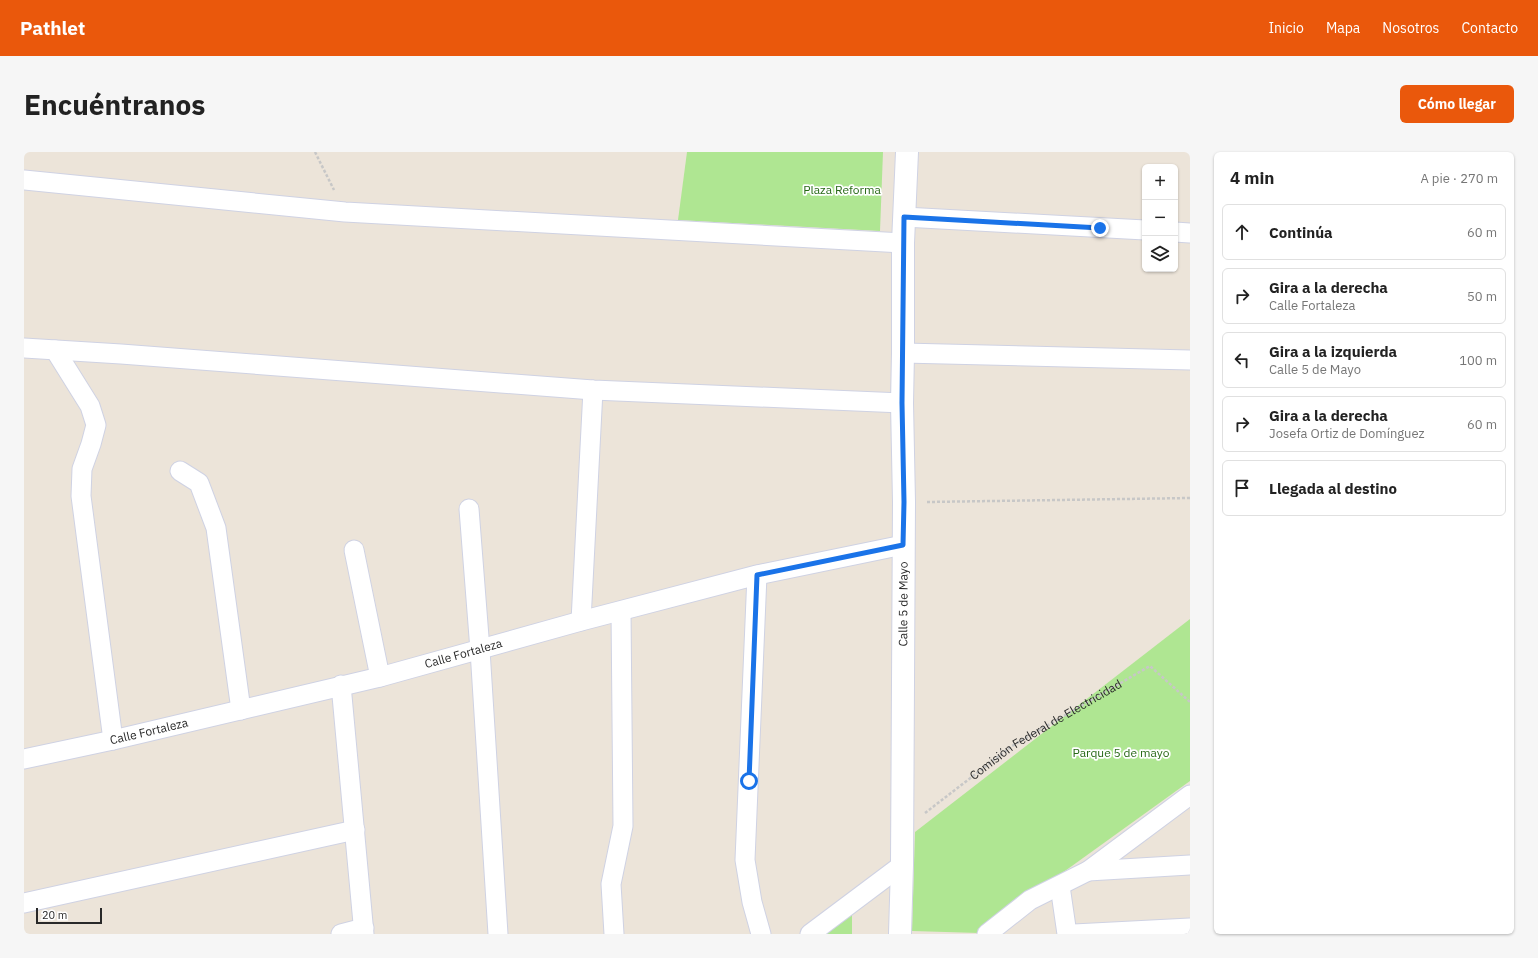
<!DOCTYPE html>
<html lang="es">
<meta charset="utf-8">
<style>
:root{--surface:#fff;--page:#f6f6f6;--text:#222;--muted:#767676;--line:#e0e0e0;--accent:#ea580c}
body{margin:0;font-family:"IBM Plex Sans",sans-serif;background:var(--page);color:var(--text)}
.controls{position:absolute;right:12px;top:12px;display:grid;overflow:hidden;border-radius:6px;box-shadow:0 1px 3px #0004}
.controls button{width:36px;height:36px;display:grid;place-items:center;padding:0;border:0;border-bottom:1px solid var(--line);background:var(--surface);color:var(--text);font:20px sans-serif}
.scale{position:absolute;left:12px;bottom:10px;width:66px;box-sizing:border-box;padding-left:4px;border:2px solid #292929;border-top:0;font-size:11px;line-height:14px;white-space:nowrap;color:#292929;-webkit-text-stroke:3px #fff;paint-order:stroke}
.stop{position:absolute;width:12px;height:12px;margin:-9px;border:3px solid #1a73e8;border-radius:50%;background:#fff}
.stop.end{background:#1a73e8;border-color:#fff;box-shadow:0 1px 4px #0008}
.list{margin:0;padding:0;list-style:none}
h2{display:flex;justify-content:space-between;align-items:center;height:52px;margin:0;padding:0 16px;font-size:17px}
h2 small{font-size:13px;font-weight:400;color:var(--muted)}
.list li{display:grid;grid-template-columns:26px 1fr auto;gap:12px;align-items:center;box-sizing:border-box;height:56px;margin:0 8px 8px;padding:0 8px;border:1px solid var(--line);border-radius:6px}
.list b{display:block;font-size:15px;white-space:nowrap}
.list p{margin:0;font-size:13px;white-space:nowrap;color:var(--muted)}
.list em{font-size:13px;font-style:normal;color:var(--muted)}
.icon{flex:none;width:22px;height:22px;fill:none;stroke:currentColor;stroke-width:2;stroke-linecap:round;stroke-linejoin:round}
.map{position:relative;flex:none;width:1166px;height:782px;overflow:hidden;border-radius:6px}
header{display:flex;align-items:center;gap:24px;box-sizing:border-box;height:56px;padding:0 20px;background:var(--accent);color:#fff}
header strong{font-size:19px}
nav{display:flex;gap:22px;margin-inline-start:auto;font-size:14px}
.intro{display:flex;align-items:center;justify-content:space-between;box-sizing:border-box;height:96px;padding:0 24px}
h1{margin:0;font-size:28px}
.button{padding:10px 18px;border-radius:6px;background:var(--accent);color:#fff;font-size:14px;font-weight:700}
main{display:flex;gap:24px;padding:0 24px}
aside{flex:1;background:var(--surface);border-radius:6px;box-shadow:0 1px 3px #0004}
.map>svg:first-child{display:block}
.green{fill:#afe692}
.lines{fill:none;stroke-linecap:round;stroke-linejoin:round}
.street-casing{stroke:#cfd2e3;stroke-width:21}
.secondary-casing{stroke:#cfd2e3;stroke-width:24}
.path{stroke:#c7c7c7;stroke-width:2.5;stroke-dasharray:3 2;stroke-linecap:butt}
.street{stroke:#fff;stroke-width:19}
.secondary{stroke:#fff;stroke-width:22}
.route{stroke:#1a73e8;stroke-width:5}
.labels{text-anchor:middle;stroke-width:3.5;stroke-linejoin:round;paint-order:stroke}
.park-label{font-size:12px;fill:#276816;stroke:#fff}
.street-label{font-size:12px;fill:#292929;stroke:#fff}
</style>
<header>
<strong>Pathlet</strong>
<nav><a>Inicio</a><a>Mapa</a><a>Nosotros</a><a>Contacto</a></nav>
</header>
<div class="intro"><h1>Encuéntranos</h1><a class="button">Cómo llegar</a></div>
<main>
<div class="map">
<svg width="1166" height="782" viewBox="0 0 1166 782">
<rect width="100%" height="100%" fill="#ece4d9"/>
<g class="green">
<path d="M 663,0 L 859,0 L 856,79 L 654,68 Z"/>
<path d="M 1166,467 L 1166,629 L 955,781 L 888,779 L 891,680 Z"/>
<path d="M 828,743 L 828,782 L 785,782 Z"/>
</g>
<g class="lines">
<defs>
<g id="street">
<path d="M 0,28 L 321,60 L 879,91"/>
<path d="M 880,65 L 1121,78"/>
<path d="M 1151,80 L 1166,81"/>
<path d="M 0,196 L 97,202 L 569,238 L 878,251"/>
<path d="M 31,198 L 66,254 L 72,273 L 67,292 L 58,317 L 57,344 L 89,588"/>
<path d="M 879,201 L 1166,208"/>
<path d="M 156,319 L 175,331 L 192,376 L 217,558"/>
<path d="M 445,357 L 456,498 L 474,782"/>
<path d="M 330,398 L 356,525"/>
<path d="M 733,423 L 721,708 L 728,750 L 737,782"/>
<path d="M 557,469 L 569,238"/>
<path d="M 317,533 L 340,782"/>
<path id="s2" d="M 0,607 L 89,588 L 356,525 L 557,469 L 733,423 L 879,393"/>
<path d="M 1064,719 L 1166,713"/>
<path d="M 1036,734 L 1043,782"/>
<path d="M 0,751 L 331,678"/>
<path d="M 317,782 L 340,776"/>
<path d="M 590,782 L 587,732 L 599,674 L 597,459"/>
<path d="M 786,782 L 878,713"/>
<path d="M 963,782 L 1006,748 L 1064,719 L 1166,643"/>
<path d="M 1050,782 L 1166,776"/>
</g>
<g id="secondary">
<path id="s3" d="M 876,782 L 878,713 L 880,350 L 878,251 L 879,201 L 879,91 L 883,0"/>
</g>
</defs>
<use href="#street" class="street-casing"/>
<use href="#secondary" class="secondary-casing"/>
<g class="path">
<path d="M 291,0 L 310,38"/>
<path d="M 903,350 L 1166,346"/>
<path id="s1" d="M 901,661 L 988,594 L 1126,514 L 1166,550"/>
</g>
<use href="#street" class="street"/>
<use href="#secondary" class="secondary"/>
</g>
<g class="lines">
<path class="route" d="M 725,629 L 733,423 L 879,393 L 880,350 L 878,251 L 880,65 L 1076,76"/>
</g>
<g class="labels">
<g class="park-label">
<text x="818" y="42">Plaza Reforma</text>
<text x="1097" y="605">Parque 5 de mayo</text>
</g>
<g class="street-label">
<text dy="4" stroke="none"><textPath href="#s3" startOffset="330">Calle 5 de Mayo</textPath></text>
<text dy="4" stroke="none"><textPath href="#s2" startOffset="452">Calle Fortaleza</textPath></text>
<text dy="4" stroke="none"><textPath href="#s1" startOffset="147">Comisión Federal de Electricidad</textPath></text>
<text dy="4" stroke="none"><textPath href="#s2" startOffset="128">Calle Fortaleza</textPath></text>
</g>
</g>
</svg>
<div class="controls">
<button>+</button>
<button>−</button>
<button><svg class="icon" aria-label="layers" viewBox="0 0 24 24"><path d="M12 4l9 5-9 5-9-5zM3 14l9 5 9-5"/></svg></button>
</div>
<div class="scale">20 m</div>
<div class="stop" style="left:725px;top:629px"></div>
<div class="stop end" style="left:1076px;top:76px"></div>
</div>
<aside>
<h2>4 min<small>A pie · 270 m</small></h2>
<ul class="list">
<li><svg class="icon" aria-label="ahead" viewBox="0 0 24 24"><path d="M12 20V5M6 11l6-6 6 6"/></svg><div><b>Continúa</b></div><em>60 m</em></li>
<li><svg class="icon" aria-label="right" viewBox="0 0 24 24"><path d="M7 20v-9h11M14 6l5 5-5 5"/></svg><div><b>Gira a la derecha</b><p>Calle Fortaleza</p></div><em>50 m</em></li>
<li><svg class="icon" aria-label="left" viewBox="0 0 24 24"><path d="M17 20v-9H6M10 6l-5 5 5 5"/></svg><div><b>Gira a la izquierda</b><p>Calle 5 de Mayo</p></div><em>100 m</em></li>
<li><svg class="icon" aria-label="right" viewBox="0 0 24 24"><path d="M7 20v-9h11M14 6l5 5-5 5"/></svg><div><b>Gira a la derecha</b><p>Josefa Ortiz de Domínguez</p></div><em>60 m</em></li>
<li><svg class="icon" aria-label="arrive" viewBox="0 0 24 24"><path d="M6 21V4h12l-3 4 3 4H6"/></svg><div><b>Llegada al destino</b></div></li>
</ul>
</aside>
</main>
